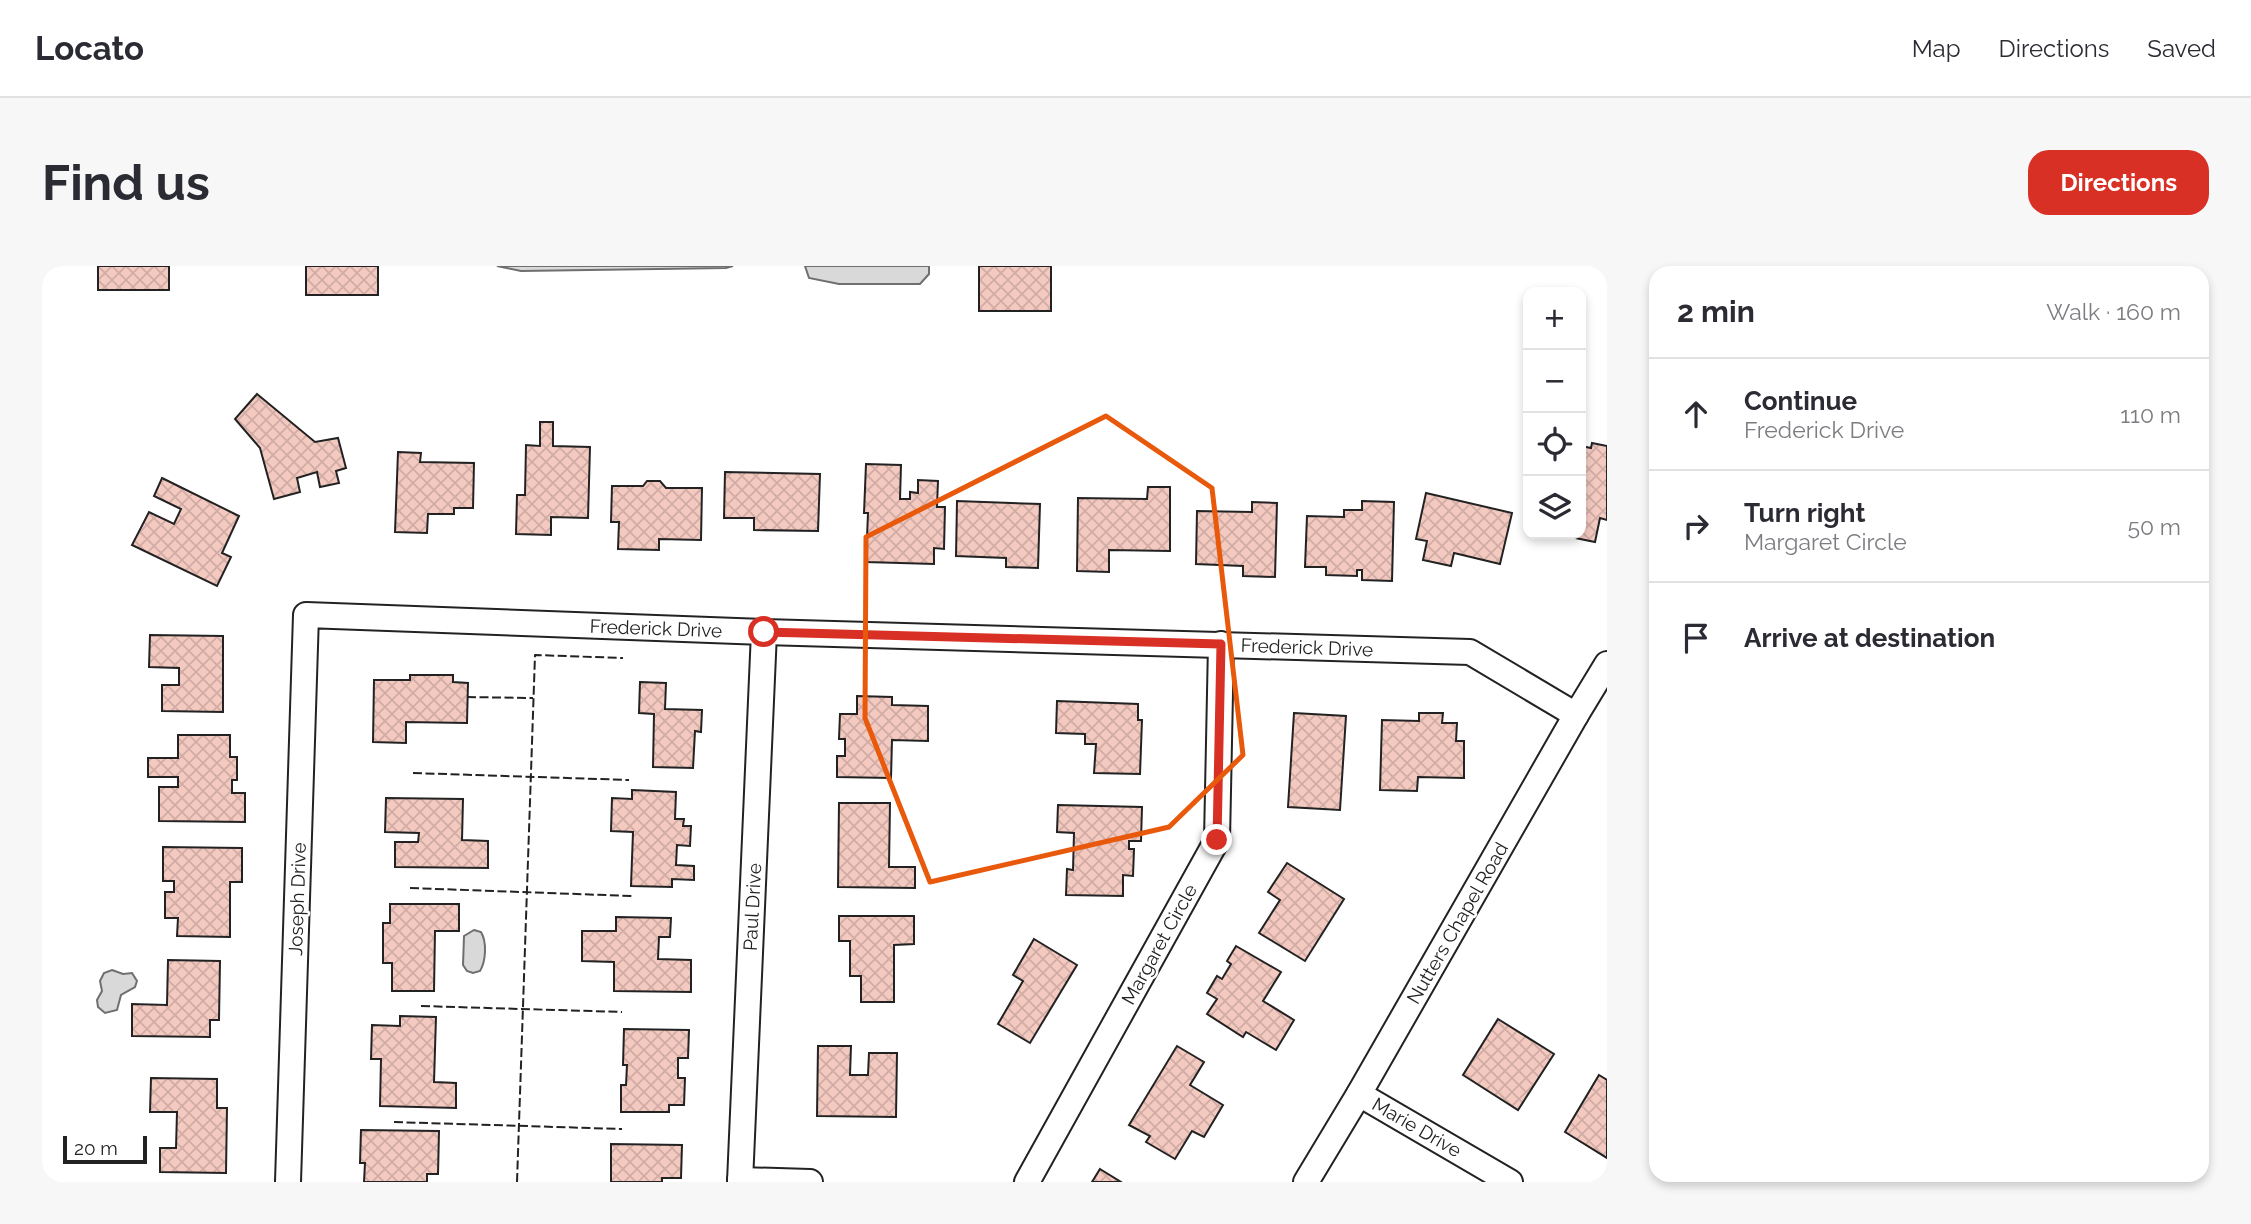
<!DOCTYPE html>
<meta charset="utf-8">
<style>
:root{--surface:#fff;--page:#f7f7f7;--text:#2b2b33;--muted:#7c7c81;--line:#e1e1e2;--accent:#d93025}
body{margin:0;font-family:Raleway,sans-serif;background:var(--page);color:var(--text)}
.controls{position:absolute;right:21px;top:21px;display:grid;overflow:hidden;border-radius:14px;box-shadow:0 4px 10px #0003}
.controls button{width:63px;height:63px;display:grid;place-items:center;padding:0;border:0;border-bottom:2px solid var(--line);background:var(--surface);color:var(--text);font:35px sans-serif}
.scale{position:absolute;left:21px;bottom:18px;width:84px;box-sizing:border-box;padding-left:7px;border:4px solid #222;border-top:0;font-size:19px;line-height:24px;white-space:nowrap;color:#222;-webkit-text-stroke:5px #fff;paint-order:stroke}
.stop{position:absolute;width:21px;height:21px;margin:-16px;border:5px solid #d93025;border-radius:50%;background:#fff}
.stop.end{background:#d93025;border-color:#fff;box-shadow:0 2px 7px #0008}
.list{margin:0;padding:0;list-style:none}
h2{display:flex;justify-content:space-between;align-items:center;height:91px;margin:0;padding:0 28px;font-size:30px}
h2 small{font-size:23px;font-weight:400;color:var(--muted)}
.list li{display:grid;grid-template-columns:46px 1fr auto;gap:21px;align-items:center;box-sizing:border-box;height:112px;padding:0 28px;border-top:2px solid var(--line)}
.list b{display:block;font-size:26px;white-space:nowrap}
.list p{margin:0;font-size:23px;white-space:nowrap;color:var(--muted)}
.list em{font-size:23px;font-style:normal;color:var(--muted)}
.icon{flex:none;width:38px;height:38px;fill:none;stroke:currentColor;stroke-width:2;stroke-linecap:round;stroke-linejoin:round}
.map{position:relative;flex:none;width:1565px;height:916px;overflow:hidden;border-radius:21px}
header{display:flex;align-items:center;gap:42px;box-sizing:border-box;height:98px;padding:0 35px;background:var(--surface);border-bottom:2px solid var(--line)}
header strong{font-size:33px}
nav{display:flex;gap:38px;margin-inline-start:auto;font-size:24px}
.intro{display:flex;align-items:center;justify-content:space-between;box-sizing:border-box;height:168px;padding:0 42px}
h1{margin:0;font-size:49px}
.button{padding:18px 32px;border-radius:21px;background:var(--accent);color:#fff;font-size:24px;font-weight:700}
main{display:flex;gap:42px;padding:0 42px}
aside{flex:1;background:var(--surface);border-radius:21px;box-shadow:0 4px 10px #0003}
.map>svg:first-child{display:block}
.water{fill:#d9d9d9;stroke:#6f6f6f;stroke-width:2}
.building{fill:url(#building-cross-hatch);stroke:#222;stroke-width:2}
.lines{fill:none;stroke-linecap:round;stroke-linejoin:round}
.street-casing{stroke:#222;stroke-width:28}
.street{stroke:#fff;stroke-width:24}
.fence{stroke:#222;stroke-width:2;stroke-dasharray:9 3.5;stroke-linecap:butt}
.route{stroke:#d93025;stroke-width:9}
.marked{fill:none;stroke:#e8590c;stroke-width:5;stroke-linejoin:round}
.labels{text-anchor:middle;stroke-width:5;stroke-linejoin:round;paint-order:stroke}
.street-label{font-size:19px;fill:#222;stroke:#fff}
</style>
<header>
<strong>Locato</strong>
<nav><a>Map</a><a>Directions</a><a>Saved</a></nav>
</header>
<div class="intro"><h1>Find us</h1><a class="button">Directions</a></div>
<main>
<div class="map">
<svg width="1565" height="916" viewBox="0 0 1565 916">
<defs>
<pattern id="building-cross-hatch" width="8" height="8" patternUnits="userSpaceOnUse" patternTransform="scale(1.75)"><rect width="8" height="8" fill="#f3c9c0"/><path d="M0 0l8 8M0 8l8-8" fill="none" stroke="#d0aca5"/></pattern>
</defs>
<rect width="100%" height="100%" fill="#fff"/>
<g class="water">
<path d="M 455,0 L 691,0 L 684,2 L 479,5 Z"/>
<path d="M 763,0 L 887,0 L 887,8 L 878,18 L 797,18 L 767,12 Z"/>
<path d="M 432,664 L 439,666 C 445,676 444,695 438,705 L 431,707 L 425,705 L 421,699 L 422,670 Z"/>
<path d="M 70,704 L 81,708 L 90,707 L 95,715 L 93,721 L 79,729 L 75,744 L 63,747 L 56,741 L 55,734 L 60,725 L 58,715 L 62,707 Z"/>
</g>
<g class="building">
<rect x="56" y="0" width="71" height="24"/>
<rect x="264" y="0" width="72" height="29"/>
<rect x="937" y="0" width="72" height="45"/>
<path d="M 215,128 L 273,176 L 296,172 L 304,202 L 294,205 L 297,217 L 278,221 L 275,206 L 255,212 L 258,226 L 232,233 L 218,182 L 193,153 Z"/>
<path d="M 498,156 L 511,156 L 511,180 L 548,181 L 546,252 L 509,251 L 509,269 L 474,268 L 475,229 L 483,229 L 484,179 L 498,180 Z"/>
<path d="M 1550,177 L 1565,180 L 1565,254 L 1558,252 L 1553,276 L 1514,268 L 1539,268 L 1539,180 L 1549,182 Z"/>
<path d="M 356,186 L 379,187 L 378,196 L 432,197 L 431,242 L 412,242 L 412,248 L 386,248 L 385,267 L 353,266 Z"/>
<path d="M 824,198 L 859,199 L 858,233 L 868,233 L 868,226 L 876,227 L 876,214 L 896,215 L 895,241 L 903,241 L 902,283 L 892,282 L 892,298 L 824,296 L 826,247 L 822,247 Z"/>
<path d="M 683,206 L 778,208 L 776,265 L 712,264 L 712,252 L 682,252 Z"/>
<path d="M 120,212 L 197,250 L 180,287 L 189,291 L 175,320 L 90,279 L 107,246 L 132,258 L 139,243 L 112,230 Z"/>
<path d="M 605,215 L 618,215 L 624,222 L 660,222 L 659,274 L 617,273 L 617,284 L 576,283 L 577,256 L 569,256 L 570,220 L 601,220 Z"/>
<path d="M 1106,221 L 1128,221 L 1128,285 L 1067,284 L 1067,306 L 1035,305 L 1036,232 L 1105,233 Z"/>
<path d="M 1384,227 L 1470,247 L 1458,298 L 1412,287 L 1409,300 L 1381,294 L 1385,275 L 1374,273 Z"/>
<path d="M 915,235 L 998,238 L 996,302 L 964,301 L 964,292 L 914,290 Z"/>
<path d="M 1320,235 L 1352,236 L 1350,315 L 1320,314 L 1320,304 L 1315,304 L 1315,310 L 1284,309 L 1284,301 L 1263,301 L 1265,250 L 1302,251 L 1302,244 L 1320,244 Z"/>
<path d="M 1210,236 L 1235,237 L 1233,311 L 1201,310 L 1201,300 L 1154,298 L 1155,245 L 1210,246 Z"/>
<path d="M 108,369 L 181,370 L 181,446 L 120,445 L 120,419 L 137,419 L 137,402 L 107,401 Z"/>
<path d="M 368,409 L 411,409 L 411,416 L 426,417 L 425,457 L 364,456 L 364,477 L 331,476 L 332,414 L 368,414 Z"/>
<path d="M 598,416 L 624,417 L 623,443 L 660,444 L 659,466 L 653,465 L 651,502 L 611,501 L 612,448 L 597,447 Z"/>
<path d="M 815,430 L 850,431 L 850,439 L 886,440 L 886,475 L 850,474 L 849,512 L 795,511 L 795,490 L 803,490 L 803,473 L 797,473 L 798,448 L 815,448 Z"/>
<path d="M 1015,435 L 1096,438 L 1096,454 L 1100,454 L 1098,508 L 1052,507 L 1054,478 L 1043,478 L 1043,468 L 1014,467 Z"/>
<path d="M 1252,447 L 1304,450 L 1298,544 L 1246,541 Z"/>
<path d="M 1377,447 L 1401,447 L 1400,457 L 1415,457 L 1414,475 L 1422,475 L 1422,512 L 1376,511 L 1375,525 L 1338,524 L 1340,454 L 1377,455 Z"/>
<path d="M 136,469 L 188,469 L 188,491 L 195,491 L 195,514 L 190,514 L 190,527 L 203,527 L 203,556 L 117,555 L 117,521 L 136,521 L 136,511 L 106,511 L 106,492 L 136,492 Z"/>
<path d="M 590,524 L 634,526 L 633,553 L 642,553 L 641,560 L 649,560 L 648,580 L 635,579 L 634,599 L 652,600 L 652,614 L 630,613 L 630,621 L 589,620 L 591,566 L 569,565 L 570,532 L 590,533 Z"/>
<path d="M 344,532 L 421,533 L 420,574 L 446,575 L 446,602 L 353,601 L 353,576 L 376,576 L 377,567 L 343,566 Z"/>
<path d="M 797,537 L 848,537 L 847,601 L 873,601 L 873,622 L 796,621 Z"/>
<path d="M 1016,539 L 1100,541 L 1099,575 L 1087,575 L 1087,583 L 1092,583 L 1091,610 L 1081,609 L 1081,630 L 1024,629 L 1025,603 L 1031,604 L 1032,567 L 1015,566 Z"/>
<path d="M 121,581 L 200,582 L 200,616 L 188,616 L 188,671 L 135,670 L 136,652 L 123,652 L 123,626 L 132,626 L 132,615 L 121,615 Z"/>
<path d="M 1245,597 L 1302,633 L 1263,695 L 1217,667 L 1238,634 L 1226,626 Z"/>
<path d="M 348,638 L 417,638 L 417,665 L 393,665 L 392,725 L 350,725 L 350,697 L 341,697 L 341,657 L 348,657 Z"/>
<path d="M 797,650 L 872,650 L 872,678 L 852,679 L 852,736 L 819,736 L 819,710 L 808,710 L 808,675 L 797,675 Z"/>
<path d="M 574,651 L 629,652 L 628,671 L 617,671 L 616,693 L 649,694 L 649,726 L 572,725 L 572,696 L 540,695 L 540,665 L 574,665 Z"/>
<path d="M 992,673 L 1035,699 L 988,777 L 956,758 L 981,715 L 971,709 Z"/>
<path d="M 1194,680 L 1239,706 L 1221,735 L 1252,754 L 1234,784 L 1204,766 L 1201,771 L 1165,748 L 1175,733 L 1165,727 L 1175,710 L 1180,713 L 1189,698 L 1185,695 Z"/>
<path d="M 126,694 L 178,695 L 177,754 L 168,754 L 168,771 L 90,770 L 90,738 L 125,739 Z"/>
<path d="M 358,750 L 394,751 L 392,816 L 414,817 L 414,842 L 338,840 L 339,793 L 329,793 L 330,759 L 358,760 Z"/>
<path d="M 1456,753 L 1512,788 L 1476,844 L 1421,809 Z"/>
<path d="M 582,763 L 647,764 L 646,792 L 636,792 L 636,812 L 643,812 L 642,839 L 627,839 L 627,846 L 579,846 L 579,819 L 584,819 L 585,799 L 581,799 Z"/>
<path d="M 776,780 L 809,780 L 808,809 L 826,809 L 827,787 L 855,787 L 854,851 L 775,850 Z"/>
<path d="M 1135,780 L 1162,796 L 1148,819 L 1181,839 L 1162,871 L 1150,865 L 1133,893 L 1104,876 L 1108,870 L 1087,859 Z"/>
<path d="M 1557,809 L 1565,814 L 1565,892 L 1523,866 Z"/>
<path d="M 109,812 L 175,813 L 175,842 L 185,842 L 184,907 L 118,906 L 118,882 L 134,882 L 135,846 L 108,846 Z"/>
<path d="M 319,864 L 397,865 L 396,908 L 385,908 L 385,916 L 322,916 L 323,897 L 318,897 Z"/>
<path d="M 569,878 L 640,879 L 639,912 L 620,912 L 620,916 L 569,916 Z"/>
<path d="M 1058,903 L 1079,916 L 1050,916 Z"/>
</g>
<g class="lines">
<defs>
<g id="street">
<path d="M 1317,828 L 1468,916"/>
<path d="M 698,914 L 768,916"/>
<path d="M 246,916 L 264,349 L 722,366 L 1428,386 L 1534,449"/>
<path d="M 698,916 L 722,366"/>
<path d="M 985,916 L 1175,574 L 1179,378"/>
<path d="M 1264,916 L 1317,828 L 1534,449 L 1565,398"/>
</g>
</defs>
<use href="#street" class="street-casing"/>
<use href="#street" class="street"/>
<g class="fence">
<path d="M 425,431 L 491,432"/>
<path d="M 371,507 L 587,514"/>
<path d="M 368,622 L 590,630"/>
<path d="M 379,740 L 580,746"/>
<path d="M 352,856 L 580,863"/>
<path d="M 475,916 L 493,389 L 581,392"/>
</g>
</g>
<g class="lines">
<path class="route" d="M 722,366 L 1179,378 L 1175,574"/>
</g>
<path class="marked" d="M 1064,150 L 1170,222 L 1201,489 L 1127,561 L 888,616 L 823,452 L 824,271 Z"/>
<g class="labels">
<g class="street-label">
<text transform="translate(614 362) rotate(2)" y="7">Frederick Drive</text>
<text transform="translate(1265 381) rotate(2)" y="7">Frederick Drive</text>
<text transform="translate(255 633) rotate(-88)" y="7">Joseph Drive</text>
<text transform="translate(710 641) rotate(-87)" y="7">Paul Drive</text>
<text transform="translate(1415 657) rotate(-60)" y="7">Nutters Chapel Road</text>
<text transform="translate(1117 678) rotate(-61)" y="7">Margaret Circle</text>
<text transform="translate(1375 861) rotate(30)" y="7">Marie Drive</text>
</g>
</g>
</svg>
<div class="controls">
<button>+</button>
<button>−</button>
<button><svg class="icon" aria-label="locate" viewBox="0 0 24 24"><circle cx="12" cy="12" r="6"/><path d="M12 2v4M12 18v4M2 12h4M18 12h4"/></svg></button>
<button><svg class="icon" aria-label="layers" viewBox="0 0 24 24"><path d="M12 4l9 5-9 5-9-5zM3 14l9 5 9-5"/></svg></button>
</div>
<div class="scale">20 m</div>
<div class="stop" style="left:722px;top:366px"></div>
<div class="stop end" style="left:1175px;top:574px"></div>
</div>
<aside>
<h2>2 min<small>Walk · 160 m</small></h2>
<ul class="list">
<li><svg class="icon" aria-label="ahead" viewBox="0 0 24 24"><path d="M12 20V5M6 11l6-6 6 6"/></svg><div><b>Continue</b><p>Frederick Drive</p></div><em>110 m</em></li>
<li><svg class="icon" aria-label="right" viewBox="0 0 24 24"><path d="M7 20v-9h11M14 6l5 5-5 5"/></svg><div><b>Turn right</b><p>Margaret Circle</p></div><em>50 m</em></li>
<li><svg class="icon" aria-label="arrive" viewBox="0 0 24 24"><path d="M6 21V4h12l-3 4 3 4H6"/></svg><div><b>Arrive at destination</b></div></li>
</ul>
</aside>
</main>
